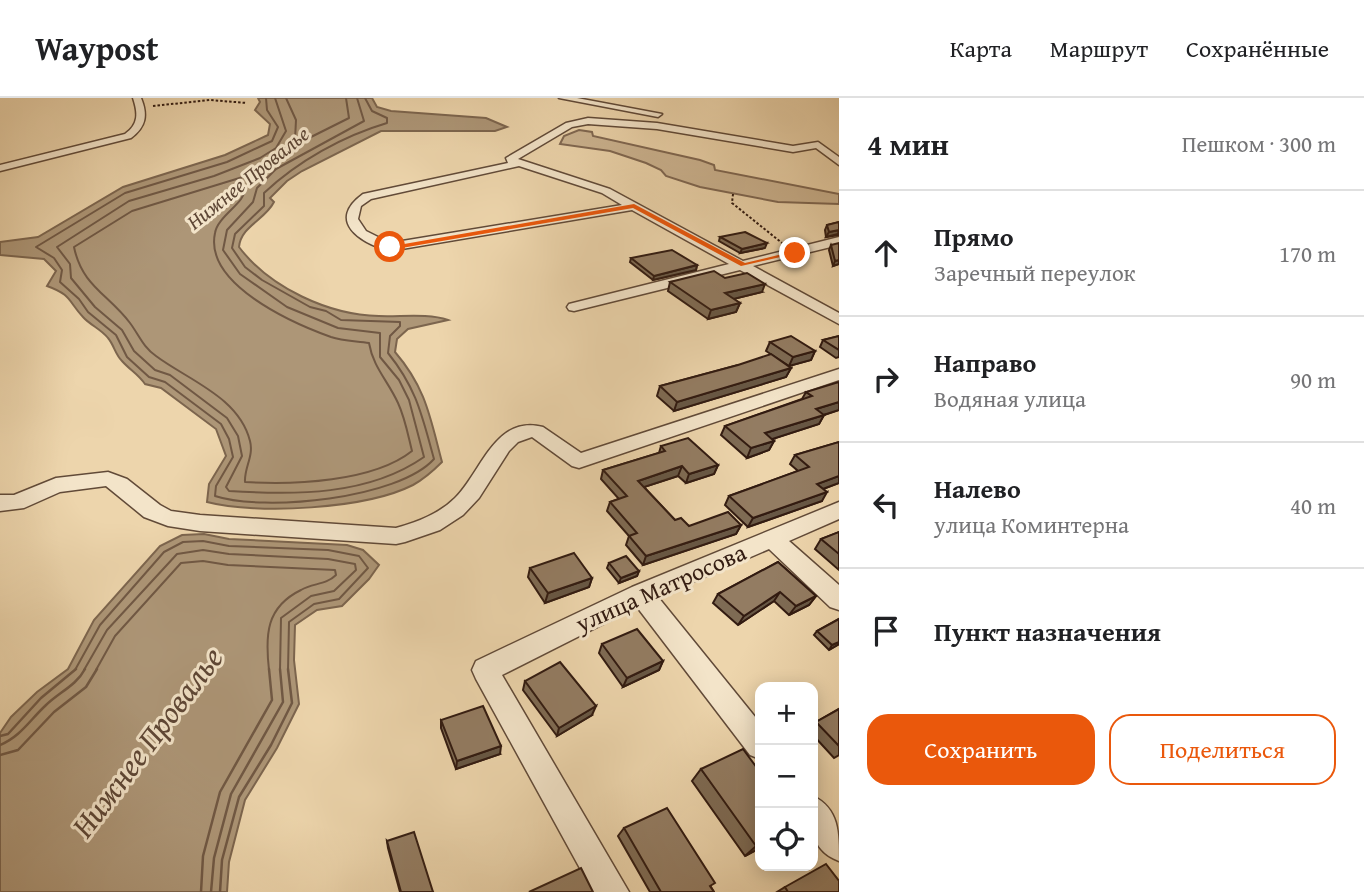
<!DOCTYPE html>
<html lang="ru">
<meta charset="utf-8">
<style>
:root{--surface:#fff;--page:#f6f6f6;--text:#202124;--muted:#757577;--line:#e0e0e0;--accent:#ea580c}
body{margin:0;font-family:"Gentium Book Plus",serif;background:var(--page);color:var(--text)}
.controls{position:absolute;right:21px;bottom:21px;display:grid;overflow:hidden;border-radius:14px;box-shadow:0 4px 18px #0003}
.controls button{width:63px;height:63px;display:grid;place-items:center;padding:0;border:0;border-bottom:2px solid var(--line);background:var(--surface);color:var(--text);font:35px sans-serif}
.stop{position:absolute;width:21px;height:21px;margin:-16px;border:5px solid #ea580c;border-radius:50%;background:#fff}
.stop.end{background:#ea580c;border-color:#fff;box-shadow:0 2px 7px #0008}
.list{margin:0;padding:0;list-style:none}
h2{display:flex;justify-content:space-between;align-items:center;height:91px;margin:0;padding:0 28px;font-size:30px}
h2 small{font-size:23px;font-weight:400;color:var(--muted)}
.list li{display:grid;grid-template-columns:46px 1fr auto;gap:21px;align-items:center;box-sizing:border-box;height:126px;padding:0 28px;border-top:2px solid var(--line)}
.list b{display:block;font-size:26px;white-space:nowrap}
.list p{margin:0;font-size:23px;white-space:nowrap;color:var(--muted)}
.list em{font-size:23px;font-style:normal;color:var(--muted)}
.actions{display:flex;gap:14px;padding:21px 28px}
.actions a{flex:1;padding:16px 0;border:2px solid var(--accent);border-radius:21px;text-align:center;font-size:24px;color:var(--accent)}
.actions .main{background:var(--accent);color:#fff}
.icon{flex:none;width:38px;height:38px;fill:none;stroke:currentColor;stroke-width:2;stroke-linecap:round;stroke-linejoin:round}
.map{position:relative;flex:none;width:839px;height:794px;overflow:hidden}
header{display:flex;align-items:center;gap:42px;box-sizing:border-box;height:98px;padding:0 35px;background:var(--surface);border-bottom:2px solid var(--line)}
header strong{font-size:33px}
nav{display:flex;gap:38px;margin-inline-start:auto;font-size:24px}
main{display:flex}
aside{flex:1;background:var(--surface)}
.map>svg:first-child{display:block}
.green{fill:#cdb592;stroke:#806852;stroke-width:2}
.water{fill:#ad9677;stroke:#7c654e;stroke-width:2}
.lines{fill:none;stroke-linecap:round;stroke-linejoin:round}
.shore-far1{stroke:#705844;stroke-width:2}
.shore{stroke:#705844;stroke-width:2.5}
.minor-casing{stroke:#614a38;stroke-width:3}
.path{stroke:#321b11;stroke-width:2;stroke-dasharray:2.5 2;stroke-linecap:butt}
.minor{fill:#f3e4c9;fill-rule:evenodd}
.wall{fill:#7e6b54;stroke:#321b11;stroke-width:2}
.shaded-wall{fill:#675745;stroke:#321b11;stroke-width:2}
.building{fill:#937c62;stroke:#321b11;stroke-width:2}
.route{fill:#ea580c}
.labels{text-anchor:middle;stroke-width:6;stroke-linejoin:round;paint-order:stroke}
.far-water-label{font-size:21px;font-style:italic;fill:#5d4635;stroke:#f3e4c9}
.street-label{font-size:24px;fill:#321b11;stroke:#f3e4c9}
.near-water-label{font-size:32px;font-style:italic;fill:#5d4635;stroke:#f3e4c9}
</style>
<header>
<strong>Waypost</strong>
<nav><a>Карта</a><a>Маршрут</a><a>Сохранённые</a></nav>
</header>
<main>
<div class="map">
<svg width="839" height="794" viewBox="0 0 839 794">
<rect width="100%" height="100%" fill="#edd5ac"/>
<filter id="stains"><feTurbulence type="fractalNoise" baseFrequency=".00286" numOctaves="4"/><feColorMatrix values="0 0 0 0 .2 0 0 0 0 .09 0 0 0 0 .02 0 0 0 .5 -.17"/></filter>
<radialGradient id="worn" r=".72"><stop offset=".6" stop-color="#630" stop-opacity="0"/><stop offset="1" stop-color="#630" stop-opacity=".3"/></radialGradient>
<path class="green" d="M 579,32 L 592,34 L 593,38 L 700,62 L 714,67 L 715,72 L 839,96 L 839,106 L 778,104 L 700,89 L 666,78 L 661,72 L 646,65 L 610,53 L 560,46 L 564,38 Z"/>
<g class="water">
<path d="M 258,0 L 372,0 L 377,9 L 391,13 L 486,20 L 507,29 L 495,33 L 381,33 L 302,73 L 287,83 L 270,100 L 274,104 C 265,122 241,128 239,149 C 270,190 329,217 379,218 C 400,219 428,215 448,222 L 408,231 L 397,241 L 395,254 C 426,290 430,319 442,364 C 434,372 424,381 413,387 C 366,411 257,417 207,404 L 209,386 L 226,358 L 216,331 L 161,290 L 145,286 C 138,276 130,272 122,263 C 115,256 114,247 108,240 C 101,231 90,227 83,219 C 68,203 72,197 47,188 L 56,173 L 44,161 L 0,157 L 0,144 L 38,139 L 123,89 L 225,57 L 268,37 L 270,26 L 255,12 L 260,4 Z"/>
<path d="M 204,436 L 229,441 L 347,447 L 363,452 L 379,467 L 369,481 L 342,508 L 317,512 L 295,527 L 294,562 L 299,606 L 277,650 L 245,702 L 229,764 L 227,794 L 0,794 L 0,635 L 11,619 L 37,594 L 68,571 L 94,522 L 160,448 L 182,437 Z"/>
</g>
<g class="lines">
<g class="shore-far1">
<path d="M 266,0 L 267,12 L 278,29 L 272,43 L 227,64 L 125,95 L 36,149 L 54,160 L 62,172 L 60,184 L 79,201 L 88,214 L 116,237 L 127,259 L 149,279 L 165,284 L 221,326 L 229,341 L 233,359 L 216,388 L 215,398 C 264,414 398,401 434,361 C 422,318 417,291 388,255 L 390,238 L 400,228 L 400,224 L 341,222 L 326,213 L 310,209 L 262,182 L 245,169 L 232,150 L 235,136 L 264,108 L 264,95 C 298,63 343,38 387,25 L 387,20 L 372,13 L 365,0"/>
<path d="M 275,0 L 286,33 L 276,50 L 260,60 L 214,78 L 129,103 L 57,149 L 70,166 L 71,180 L 95,209 L 122,232 L 134,253 L 155,272 L 170,277 L 227,320 L 238,338 L 242,358 L 226,389 L 229,393 C 295,397 368,398 424,359 L 409,302 L 399,282 L 380,259 L 380,235 L 338,230 L 287,209 L 240,176 L 223,152 L 227,132 L 253,104 L 257,90 L 276,71 L 364,23 L 357,0"/>
<path d="M 286,0 L 296,22 L 295,42 L 299,45 L 349,20 L 346,0"/>
<path d="M 246,78 L 250,81 C 247,88 245,95 241,101 C 234,111 217,122 215,135 C 204,186 292,225 331,239 C 343,243 357,243 369,245 C 373,269 388,283 398,305 C 405,320 408,337 412,353 C 373,384 293,387 245,384 C 244,370 254,358 250,343 C 239,299 188,282 156,258 C 143,249 139,237 130,225 C 108,196 82,188 74,149 L 132,113 Z"/>
<path d="M 75,572 L 100,527 L 164,454 L 183,444 L 203,443 L 229,448 L 328,452 L 359,458 L 368,470 L 339,501 L 314,506 L 289,524 L 288,572"/>
<path d="M 84,572 L 107,532 L 177,456 L 203,452 L 229,456 L 328,461 L 355,466 L 356,472 L 334,493 L 311,498 L 281,520 L 280,572"/>
<path d="M 96,572 L 115,538 L 181,465 L 203,463 L 228,467 L 335,472 L 336,477 C 326,487 313,485 301,492 C 266,509 265,537 269,572"/>
</g>
<g class="shore">
<path d="M 0,638 L 8,636 L 41,600 L 76,571"/>
<path d="M 0,647 C 20,639 30,622 45,608 C 59,594 76,588 85,571"/>
<path d="M 0,657 L 18,652 L 54,614 L 86,589 L 97,571"/>
<path d="M 201,794 L 203,758 L 220,694 L 272,602 L 269,571"/>
<path d="M 211,794 L 214,760 L 231,696 L 283,604 L 280,571"/>
<path d="M 220,794 L 222,762 L 239,699 L 271,647 L 292,605 L 288,571"/>
</g>
<defs>
<g id="minor">
<path d="M 133,0 L 141,0 C 148,17 146,29 131,40 L 0,73 L 0,67 L 125,36 C 139,26 138,15 133,0 Z"/>
<path d="M 559,0 L 577,0 L 662,16 L 658,19 Z"/>
<path d="M 588,20 L 657,25 L 793,48 L 818,44 L 839,59 L 839,67 L 816,50 L 793,54 L 657,31 L 588,26 L 572,29 L 518,61 L 610,91 L 743,163 L 839,139 L 839,147 L 753,168 L 839,215 L 839,226 L 740,172 L 574,213 L 569,212 L 567,209 L 569,206 L 729,166 L 632,112 L 390,153 C 360,145 326,123 363,96 L 508,65 L 506,60 L 566,25 ZM 519,68 L 602,95 L 622,107 L 390,145 L 366,133 L 358,121 L 361,108 L 371,101 Z"/>
<path d="M 839,271 L 839,282 L 579,370 L 572,368 L 532,339 L 518,344 L 509,353 L 479,400 L 463,417 L 440,432 L 405,444 L 396,446 L 200,433 L 168,428 L 144,419 L 106,388 L 60,394 L 24,410 L 0,413 L 0,397 L 14,397 L 56,380 L 108,374 L 127,381 L 160,407 L 171,413 L 200,417 L 396,430 C 417,424 439,416 455,400 C 481,375 495,316 543,329 L 581,355 Z"/>
<path d="M 839,404 L 839,421 L 789,443 L 839,487 L 839,512 L 830,509 L 769,451 L 658,499 L 760,625 L 760,661 L 750,657 L 637,509 L 502,577 L 629,794 L 593,794 L 476,581 L 472,572 L 476,563 L 632,489 Z"/>
<path d="M 813,698 C 839,711 839,734 839,763 C 808,751 812,727 813,698 Z"/>
</g>
</defs>
<use href="#minor" class="minor-casing"/>
<g class="path">
<path d="M 153,8 L 210,2 L 247,5"/>
<path d="M 733,96 L 732,105 L 782,145"/>
</g>
<use href="#minor" class="minor"/>
</g>
<g class="wall">
<path d="M 839,124 L 839,137 L 826,139 L 825,132 L 827,127 Z"/>
<path d="M 720,139 L 765,150 L 740,155 L 719,143 Z"/>
<path d="M 831,147 L 839,166 L 833,168 L 829,152 Z"/>
<path d="M 631,160 L 697,167 L 696,172 L 653,182 L 630,164 Z"/>
<path d="M 725,180 L 762,194 L 733,201 L 740,205 L 736,214 L 708,221 L 668,193 L 670,184 Z"/>
<path d="M 839,238 L 839,259 L 836,260 L 820,249 L 823,242 Z"/>
<path d="M 770,244 L 815,253 L 811,262 L 789,268 L 766,253 Z"/>
<path d="M 738,267 L 791,270 L 786,279 L 674,313 L 657,298 L 660,288 Z"/>
<path d="M 806,294 L 839,312 L 824,317 L 819,326 L 772,341 L 774,343 L 769,352 L 747,360 L 721,337 L 725,328 L 802,301 Z"/>
<path d="M 839,344 L 839,385 L 823,391 L 822,403 L 748,429 L 725,407 L 729,398 L 798,373 L 790,366 L 795,357 Z"/>
<path d="M 661,348 L 718,367 L 714,376 L 686,385 L 678,378 L 644,389 L 675,422 L 689,428 L 741,427 L 736,436 L 643,467 L 626,447 L 629,438 L 607,413 L 610,404 L 619,401 L 601,381 L 603,372 L 659,355 Z"/>
<path d="M 839,434 L 839,472 L 815,451 L 821,441 Z"/>
<path d="M 778,464 L 816,498 L 809,507 L 789,517 L 774,503 L 738,527 L 713,505 L 718,496 Z"/>
<path d="M 609,465 L 639,473 L 637,478 L 619,485 L 607,470 Z"/>
<path d="M 530,470 L 592,480 L 589,489 L 545,505 L 528,479 Z"/>
<path d="M 839,521 L 839,546 L 829,552 L 814,537 L 817,533 Z"/>
<path d="M 602,546 L 663,563 L 659,572 L 623,589 L 599,555 Z"/>
<path d="M 525,583 L 592,617 L 557,638 L 523,592 Z"/>
<path d="M 839,611 L 839,657 L 834,660 L 813,637 L 813,627 L 816,624 Z"/>
<path d="M 441,622 L 500,656 L 456,671 L 441,630 Z"/>
<path d="M 701,671 L 760,750 L 745,758 L 692,683 Z"/>
<path d="M 624,730 L 711,789 L 714,794 L 650,794 L 618,738 Z"/>
<path d="M 387,743 L 433,794 L 400,794 L 388,750 Z"/>
<path d="M 785,789 L 839,794 L 777,794 Z"/>
</g>
<g class="shaded-wall">
<path d="M 839,132 L 838,136 L 826,139 L 829,134 Z"/>
<path d="M 767,145 L 765,150 L 740,155 L 742,151 Z"/>
<path d="M 839,162 L 839,166 L 833,168 L 835,163 Z"/>
<path d="M 697,167 L 696,172 L 653,182 L 654,178 Z"/>
<path d="M 765,186 L 762,194 L 721,204 L 725,195 Z"/>
<path d="M 740,205 L 736,214 L 708,221 L 711,212 Z"/>
<path d="M 815,253 L 811,262 L 789,268 L 793,259 Z"/>
<path d="M 791,270 L 786,279 L 674,313 L 677,304 Z"/>
<path d="M 839,304 L 839,312 L 811,321 L 816,311 Z"/>
<path d="M 824,317 L 819,326 L 760,345 L 765,335 Z"/>
<path d="M 774,343 L 769,352 L 747,360 L 751,350 Z"/>
<path d="M 718,367 L 714,376 L 686,385 L 689,376 Z"/>
<path d="M 682,368 L 678,378 L 635,392 L 638,383 Z"/>
<path d="M 839,378 L 839,385 L 812,395 L 817,386 Z"/>
<path d="M 827,394 L 822,403 L 748,429 L 753,420 Z"/>
<path d="M 741,427 L 736,436 L 643,467 L 646,458 Z"/>
<path d="M 639,473 L 637,478 L 619,485 L 621,480 Z"/>
<path d="M 592,480 L 589,489 L 545,505 L 548,495 Z"/>
<path d="M 780,494 L 774,503 L 738,527 L 744,518 Z"/>
<path d="M 816,498 L 809,507 L 789,517 L 796,508 Z"/>
<path d="M 839,544 L 839,546 L 829,552 L 832,547 Z"/>
<path d="M 663,563 L 659,572 L 623,589 L 627,580 Z"/>
<path d="M 596,608 L 592,617 L 557,638 L 559,630 Z"/>
<path d="M 501,648 L 500,656 L 456,671 L 457,663 Z"/>
<path d="M 760,746 L 760,750 L 745,758 L 756,748 Z"/>
</g>
<g class="building">
<path d="M 839,124 L 839,132 L 829,134 L 827,127 Z"/>
<path d="M 745,134 L 767,145 L 742,151 L 720,139 Z"/>
<path d="M 839,145 L 839,162 L 835,163 L 831,147 Z"/>
<path d="M 672,152 L 697,167 L 654,178 L 631,160 Z"/>
<path d="M 714,173 L 725,180 L 747,175 L 765,186 L 725,195 L 740,205 L 711,212 L 670,184 Z"/>
<path d="M 791,238 L 815,253 L 793,259 L 770,244 Z"/>
<path d="M 839,238 L 839,252 L 823,242 Z"/>
<path d="M 771,256 L 791,270 L 677,304 L 660,288 L 738,267 Z"/>
<path d="M 839,284 L 839,304 L 816,311 L 824,317 L 765,335 L 774,343 L 751,350 L 725,328 L 812,298 L 806,294 Z"/>
<path d="M 688,340 L 718,367 L 689,376 L 682,368 L 638,383 L 675,422 L 681,420 L 689,428 L 728,414 L 741,427 L 646,458 L 629,438 L 637,435 L 610,404 L 627,398 L 603,372 L 665,353 L 661,348 Z"/>
<path d="M 839,344 L 839,378 L 817,386 L 827,394 L 753,420 L 729,398 L 809,369 L 795,357 Z"/>
<path d="M 839,434 L 839,456 L 821,441 Z"/>
<path d="M 574,455 L 592,480 L 548,495 L 530,470 Z"/>
<path d="M 626,458 L 639,473 L 621,480 L 609,465 Z"/>
<path d="M 778,464 L 816,498 L 796,508 L 780,494 L 744,518 L 718,496 Z"/>
<path d="M 839,521 L 839,544 L 832,547 L 817,533 Z"/>
<path d="M 637,531 L 663,563 L 627,580 L 602,546 Z"/>
<path d="M 560,564 L 596,608 L 559,630 L 525,583 Z"/>
<path d="M 483,608 L 501,648 L 457,663 L 441,622 Z"/>
<path d="M 839,611 L 839,648 L 816,624 Z"/>
<path d="M 743,651 L 760,674 L 760,746 L 756,748 L 701,671 Z"/>
<path d="M 667,710 L 715,785 L 710,788 L 714,794 L 661,794 L 624,730 Z"/>
<path d="M 414,734 L 433,794 L 401,794 L 387,743 Z"/>
<path d="M 826,766 L 839,783 L 839,794 L 788,794 L 785,789 Z"/>
<path d="M 581,770 L 593,794 L 529,794 Z"/>
</g>
<path class="route" d="M 634,106 L 745,165 L 795,153 L 798,155 L 741,168 L 633,110 L 390,152 L 387,149 Z"/>
<g class="labels">
<g class="far-water-label">
<text transform="translate(248 80) rotate(-39)" y="7">Нижнее Провалье</text>
</g>
<g class="street-label">
<text transform="translate(661 490) rotate(-24)" y="8">улица Матросова</text>
</g>
<g class="near-water-label">
<text transform="translate(147 644) rotate(-53)" y="11">Нижнее Провалье</text>
</g>
</g>
<rect width="100%" height="100%" filter="url(#stains)"/>
<rect width="100%" height="100%" fill="url(#worn)"/>
</svg>
<div class="controls">
<button>+</button>
<button>−</button>
<button><svg class="icon" aria-label="locate" viewBox="0 0 24 24"><circle cx="12" cy="12" r="6"/><path d="M12 2v4M12 18v4M2 12h4M18 12h4"/></svg></button>
</div>
<div class="stop" style="left:390px;top:149px"></div>
<div class="stop end" style="left:795px;top:155px"></div>
</div>
<aside>
<h2>4 мин<small>Пешком · 300 m</small></h2>
<ul class="list">
<li><svg class="icon" aria-label="ahead" viewBox="0 0 24 24"><path d="M12 20V5M6 11l6-6 6 6"/></svg><div><b>Прямо</b><p>Заречный переулок</p></div><em>170 m</em></li>
<li><svg class="icon" aria-label="right" viewBox="0 0 24 24"><path d="M7 20v-9h11M14 6l5 5-5 5"/></svg><div><b>Направо</b><p>Водяная улица</p></div><em>90 m</em></li>
<li><svg class="icon" aria-label="left" viewBox="0 0 24 24"><path d="M17 20v-9H6M10 6l-5 5 5 5"/></svg><div><b>Налево</b><p>улица Коминтерна</p></div><em>40 m</em></li>
<li><svg class="icon" aria-label="arrive" viewBox="0 0 24 24"><path d="M6 21V4h12l-3 4 3 4H6"/></svg><div><b>Пункт назначения</b></div></li>
</ul>
<div class="actions"><a class="main">Сохранить</a><a>Поделиться</a></div>
</aside>
</main>
